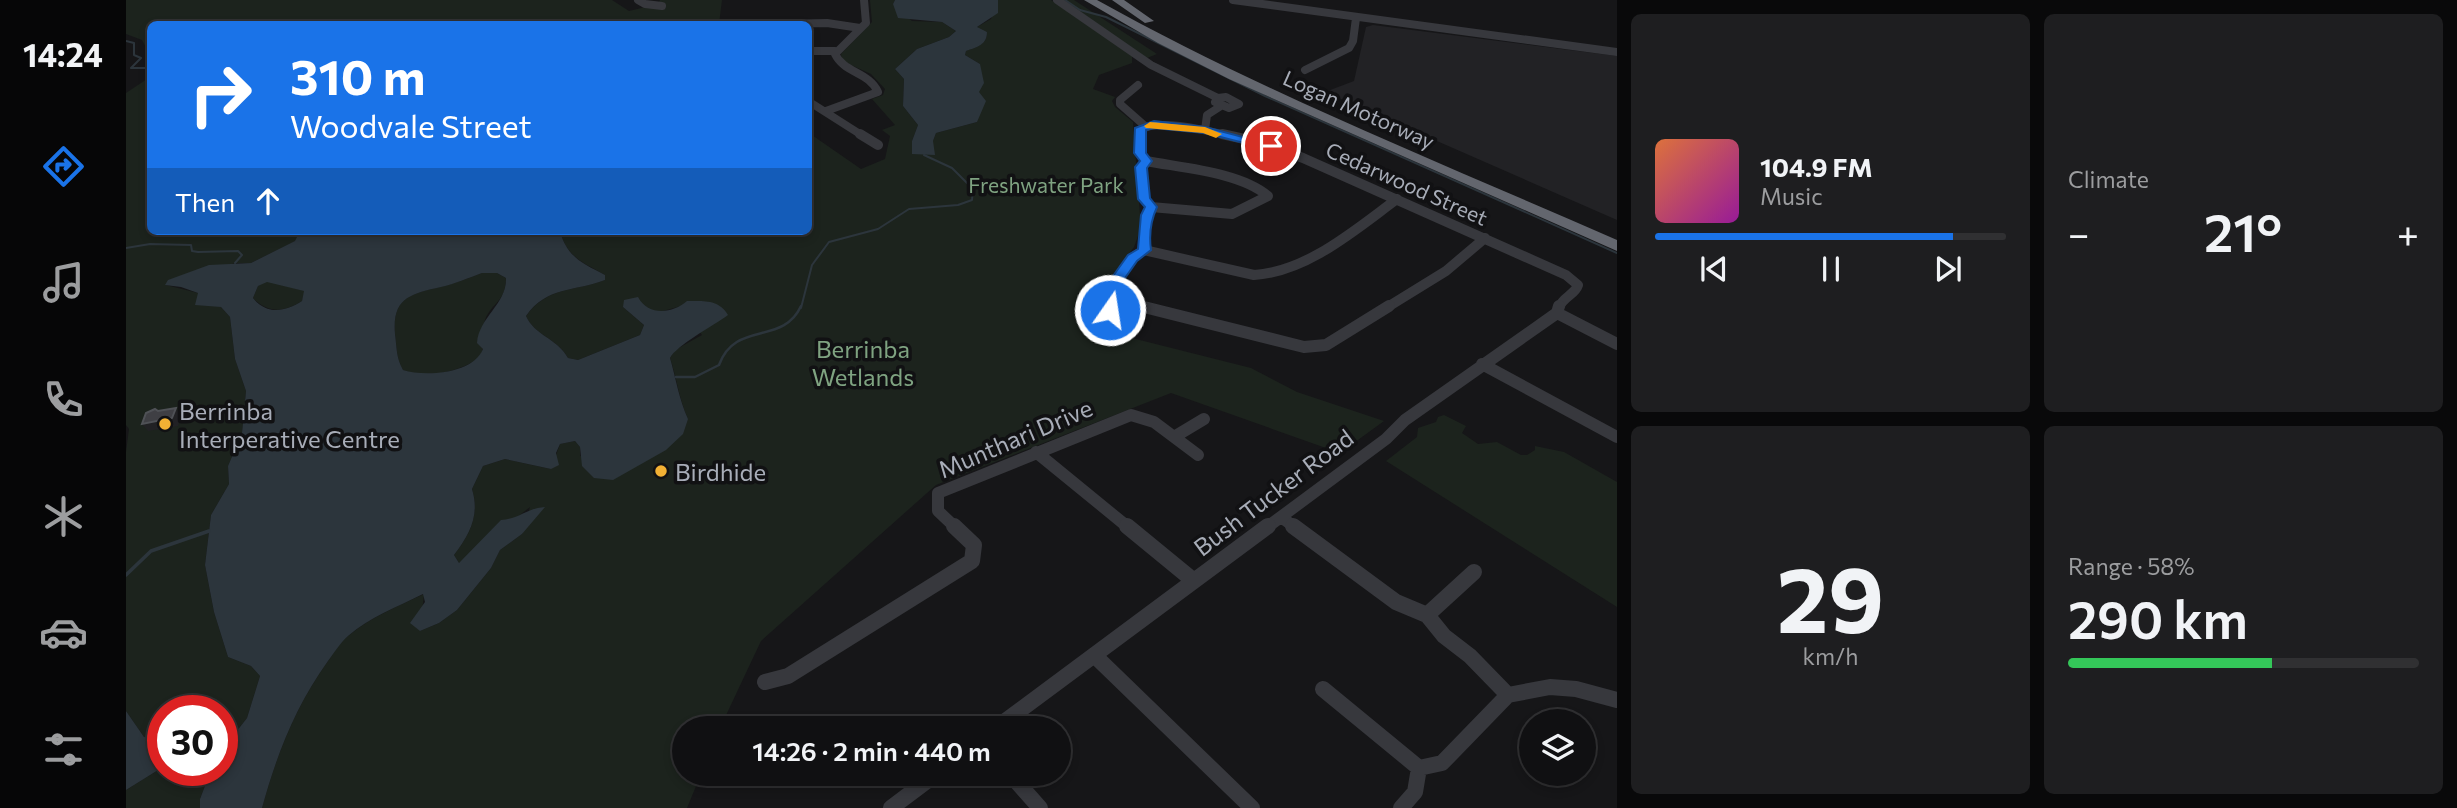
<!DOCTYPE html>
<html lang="en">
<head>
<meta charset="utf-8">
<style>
  body { margin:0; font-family:Commissioner,sans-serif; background:#1e1e20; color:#f1f3f6; height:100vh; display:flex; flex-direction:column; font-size:26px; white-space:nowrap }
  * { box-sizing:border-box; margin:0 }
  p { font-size:23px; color:#9c9d9f }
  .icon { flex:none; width:38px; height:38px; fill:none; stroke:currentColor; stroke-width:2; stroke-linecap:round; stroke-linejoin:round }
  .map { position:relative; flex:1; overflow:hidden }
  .sheet { display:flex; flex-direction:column; gap:14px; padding:14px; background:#09090a; width:840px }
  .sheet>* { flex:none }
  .top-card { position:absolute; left:21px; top:21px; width:665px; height:214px; border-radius:10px; box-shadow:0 4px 10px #0003,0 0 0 2px #303032; background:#1a73e8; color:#fff; overflow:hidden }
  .buttons { position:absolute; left:1393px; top:709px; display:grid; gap:14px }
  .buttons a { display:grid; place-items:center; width:77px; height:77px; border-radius:50%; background:#101012; box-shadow:0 4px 10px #0003,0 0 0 2px #303032; font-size:35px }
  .speed { position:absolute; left:21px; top:695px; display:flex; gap:14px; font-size:35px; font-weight:700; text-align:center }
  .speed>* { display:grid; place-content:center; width:91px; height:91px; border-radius:50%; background:#101012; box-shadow:0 4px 10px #0003,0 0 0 2px #303032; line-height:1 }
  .speed .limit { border:10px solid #d22; background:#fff; color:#111 }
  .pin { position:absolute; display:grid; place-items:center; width:60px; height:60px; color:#fff; margin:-30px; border:4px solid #fff; border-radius:50%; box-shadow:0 2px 7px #0007 }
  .me { position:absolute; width:77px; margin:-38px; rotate:13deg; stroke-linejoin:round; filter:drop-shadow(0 0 5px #0008) }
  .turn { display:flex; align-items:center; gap:24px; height:147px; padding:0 28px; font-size:32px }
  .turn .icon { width:91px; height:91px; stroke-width:2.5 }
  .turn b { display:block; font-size:49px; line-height:60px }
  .then { display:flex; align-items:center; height:66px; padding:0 28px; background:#0003; gap:14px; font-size:26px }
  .big { font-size:52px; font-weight:600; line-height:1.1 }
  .sheet .card { flex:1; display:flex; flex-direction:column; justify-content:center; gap:10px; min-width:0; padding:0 24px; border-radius:10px; background:#1e1e20 }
  .sheet .dial { align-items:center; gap:0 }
  .dial b { font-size:91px; line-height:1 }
  .song { display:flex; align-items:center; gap:21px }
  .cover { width:84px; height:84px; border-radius:10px; background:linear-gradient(135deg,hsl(20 70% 55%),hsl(300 70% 35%)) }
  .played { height:7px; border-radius:4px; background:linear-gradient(90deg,#1a73e8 85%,#303032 85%) }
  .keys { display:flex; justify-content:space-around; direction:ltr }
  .heat { display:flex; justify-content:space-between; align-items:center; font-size:38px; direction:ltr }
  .charge { height:10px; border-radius:5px; background:linear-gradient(90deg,#34c759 58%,#303032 0) }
  .sheet .tiles { flex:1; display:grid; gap:14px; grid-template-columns:repeat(2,1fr) }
  .trip { position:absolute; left:546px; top:716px; width:399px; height:70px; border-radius:35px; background:#101012; box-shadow:0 4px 10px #0003,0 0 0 2px #303032; font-weight:600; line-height:70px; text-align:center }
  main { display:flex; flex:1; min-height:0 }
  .tabs { display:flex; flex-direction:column; width:126px; justify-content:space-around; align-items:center; background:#060607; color:#9c9d9f }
  .tabs .icon { width:49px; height:49px }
  .tabs .selected { color:#1a73e8 }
  .tabs b { font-size:32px; color:#f1f3f6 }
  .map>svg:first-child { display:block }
  .built { fill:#222225 }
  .green { fill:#1c231d }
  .water { fill:#2c353c; fill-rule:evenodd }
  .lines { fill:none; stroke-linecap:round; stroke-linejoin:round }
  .stream-far2 { stroke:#2c353c; stroke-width:2 }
  .stream-far1 { stroke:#2c353c; stroke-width:2.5 }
  .stream { stroke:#2c353c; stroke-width:3.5 }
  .minor-far3 { stroke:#37383d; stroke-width:8 }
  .minor-far2 { stroke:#37383d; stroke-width:10 }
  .minor-far1 { stroke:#37383d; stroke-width:12 }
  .minor { stroke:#37383d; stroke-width:16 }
  .highway { fill:#63666e; fill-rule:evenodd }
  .shaded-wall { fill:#212124 }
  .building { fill:#3f3f44; stroke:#4f5156; stroke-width:2 }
  .route { fill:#1a73e8; stroke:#114b97; stroke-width:2 }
  .slow { fill:#f59e0b }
  .poi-dot { fill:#f2b134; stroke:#111113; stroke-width:2.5 }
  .labels { text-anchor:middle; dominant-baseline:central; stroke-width:7; stroke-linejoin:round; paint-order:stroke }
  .far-street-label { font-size:21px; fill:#a8adb8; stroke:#111113 }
  .far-park-label { font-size:21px; fill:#7fa381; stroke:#111113 }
  .park-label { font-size:24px; fill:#7fa381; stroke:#111113 }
  .poi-label { font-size:24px; fill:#a8adb8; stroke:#111113; text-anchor:start }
  .street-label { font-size:24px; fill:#a8adb8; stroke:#111113 }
</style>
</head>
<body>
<main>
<nav class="tabs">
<b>14:24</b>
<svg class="icon selected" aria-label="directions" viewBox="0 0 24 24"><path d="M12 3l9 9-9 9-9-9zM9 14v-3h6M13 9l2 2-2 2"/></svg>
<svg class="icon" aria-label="music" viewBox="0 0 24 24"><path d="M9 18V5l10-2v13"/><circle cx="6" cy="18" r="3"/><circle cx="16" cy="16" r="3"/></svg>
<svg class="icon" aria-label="phone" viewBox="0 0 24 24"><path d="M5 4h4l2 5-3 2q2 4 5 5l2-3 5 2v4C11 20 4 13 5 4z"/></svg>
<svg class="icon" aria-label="climate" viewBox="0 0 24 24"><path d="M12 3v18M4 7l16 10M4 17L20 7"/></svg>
<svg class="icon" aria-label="car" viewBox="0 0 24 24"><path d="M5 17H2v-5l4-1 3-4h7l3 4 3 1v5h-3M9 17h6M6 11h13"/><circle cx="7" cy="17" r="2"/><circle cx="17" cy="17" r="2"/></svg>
<svg class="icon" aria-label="filters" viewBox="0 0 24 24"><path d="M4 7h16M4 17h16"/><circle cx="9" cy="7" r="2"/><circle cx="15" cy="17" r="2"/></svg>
</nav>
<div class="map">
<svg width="1491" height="808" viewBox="0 0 1491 808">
  <rect width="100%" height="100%" fill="#161618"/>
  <path class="built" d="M1247,25L1491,56V220L1199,92L1228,81L1240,27Z"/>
  <path class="green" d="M0,0H486L503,11L532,4L534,0H596L593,24H24V55L16,40L0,34Z
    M744,0H769L767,4L786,21L816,22L830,31L823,37L791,49L769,69L778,79L777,106L792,125L786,141H807L810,133L851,122L854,64L839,55L840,51C850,47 861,45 861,32L853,30L851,27L865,19L872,0H925L1006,56V63L973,75L967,89L989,97L986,101L989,107L1007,122L1015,228L1008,247L977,289C984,304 973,318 982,332L1125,368L1171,392L1258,421L1214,453L1045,393L810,485L635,641L594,728H558V774H575L561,808H136C151,754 169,707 202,661C208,653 214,642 222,636C245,617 272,606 298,594L294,631L313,623L331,610L365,568L374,550L396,534L404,507L333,563L328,555C344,534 354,515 346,489L357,466L379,459L425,469L434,444L449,441L454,447V456L562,419C553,399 551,379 544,358L549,350L576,335L555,306L530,313L517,306L497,307L518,325L514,335L452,360L442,358C431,338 409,336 400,316C422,286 447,292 479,280V275C456,262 441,257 434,231H682L683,133L735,169L759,159L764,136L756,130L769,125L746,99L757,95L759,89L745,74L716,61L715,54L746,22Z
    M937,0H948L1031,54L1021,58Z
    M24,77V231H174L170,241L125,263H109L40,285L72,293L95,307L104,317L109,359L120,391L116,433L102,466L103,484L85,515L79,565L88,612L102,657L125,666L134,676L121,718L96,750V710H37L36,739L18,737L0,711V452L3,429L0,425V93Z
    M356,273H371L380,278C380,302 366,302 359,320C355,329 359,342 356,352C351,367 307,377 293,375C288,374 282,372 277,370C270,357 271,349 269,334C266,298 284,294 314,287C328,284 342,278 356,273Z
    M141,281L179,291L176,301C159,312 142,314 127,298L132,286Z
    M1318,415L1340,426L1336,433L1352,444L1371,442L1395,455H1401L1409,450V446L1438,452L1491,482V607L1260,461L1291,437L1292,428L1310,422L1312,417Z
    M37,767V770H85L74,799V808H0V790Z"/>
  <path class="water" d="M769,0H872V13L851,27L861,32C861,45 851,47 840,51L839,55L854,64L858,83L853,92L860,101L851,122L810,133L807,141L809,155L786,154V141L792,125L777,106L778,79L769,69L791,49L823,37L830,31L816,22L772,18L767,4Z
    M174,231H434C441,257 456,263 479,275V280C448,292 421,286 400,316C409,336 431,338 442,358L452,360L514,335L518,325L497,307L498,300L512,297C522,316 546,314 561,301C577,301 593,299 602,315C587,326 551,345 544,358C550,379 553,399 562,419L557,434L540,450L487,480L468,478L456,466L454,447L449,441L434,444L430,453L433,465L425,469L379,459L357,466L346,489C354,515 344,534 328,555L333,563L375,520C393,519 401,508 419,507L396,534L374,550L365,568L331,610L313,623L294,631L284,623L299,602L297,594C271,607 244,617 222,636C214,643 208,653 202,661C169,707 151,754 136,808H74V799L85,770H96V750L121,718L134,676L125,666L102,657L88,612L79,565L85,515L103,484L102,466L116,433L120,391L109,359L104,317L95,307L69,305L72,293L55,287L39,285L42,280L83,265L125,263L169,241ZM356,273H371L380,278C381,304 353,317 351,343L357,349C347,374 299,377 277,370C270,357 271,349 269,334C266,298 284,294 315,287C329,284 342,278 356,273ZM141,282L178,291L176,301C159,312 141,315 127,298L132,286Z
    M0,711L18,737L37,739V767L0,790Z"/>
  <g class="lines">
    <path class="stream-far2" d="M939,0L954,10L980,17L1139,96L1491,253
      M0,41L8,43V55L15,58L5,68H24
      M0,248L24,244L65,245L66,251L72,252L112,251L116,255L109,263
      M675,308L686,265L703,242L752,229L783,209L832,205L846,200L847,189L826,168L798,155"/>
    <path class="stream-far1" d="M550,377H569L593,365C609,320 657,346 675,306"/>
    <path class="stream" d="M0,575L25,551L83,531"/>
    <path class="minor-far3" d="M512,0L519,4L536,6
      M931,0L1025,65L1092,98
      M1107,0L1491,52
      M652,24L701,23L734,28
      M682,51H709
      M1179,70L1223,48L1227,41L1230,18
      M1012,85L994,100V104L1019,126
      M1100,97L1113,104L1103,108L1089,102L1092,98Z
      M682,101L737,136
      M700,111L752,92C743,72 718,73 709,54L740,23L738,0
      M1079,130L1081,115L1095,106
      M1013,136V131C1030,117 1083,131 1104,136"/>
    <path class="minor-far2" d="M734,134L752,145
      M1096,134L1136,143L1177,158L1440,275L1452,285C1449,295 1436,297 1433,308
      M1020,161C1056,168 1114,172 1142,196L1106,214L1025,207
      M1018,250L1128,275C1181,272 1230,229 1271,199
      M989,300L1021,308
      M985,308L989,300L984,290L1006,258L1018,250L1021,215L1025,207L1018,199L1015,167L1020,161L1014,153L1013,134
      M1260,308L1320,271L1359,238"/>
    <path class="minor-far1" d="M1014,306L1178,347L1200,345L1263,306
      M1431,313L1491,344
      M985,328L986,306
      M1356,364L1491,437
      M1048,437L1078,419
      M910,452L1003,528
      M1155,517L1170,528
      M830,528L812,511V493L1005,415L1028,422L1072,455
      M1140,528L1260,439L1279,420L1431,313L1433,306"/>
    <path class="minor" d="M1001,526L1068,581
      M1167,526L1270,602L1301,615L1318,636L1344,656L1382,695
      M1301,615L1348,572
      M968,655L1126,808
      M639,682L662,676L846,561L848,545L828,526
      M1197,689L1293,768
      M870,728L1142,526
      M884,774L914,808
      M765,808L810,774
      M1275,808L1289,792L1293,768L1316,763L1382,695L1424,687L1450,689L1491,700"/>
    <path class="highway" d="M958,0H971C1138,93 1316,163 1491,240V251L1103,79L1032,43Z
      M986,0H998L1028,21L1019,23Z"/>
  </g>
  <path class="shaded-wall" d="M50,408L55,416L52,426L22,431L16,424Z"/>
  <path class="building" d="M50,408L46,418L16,424L20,413L29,409L32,411Z"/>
  <path class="route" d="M1028,121L1079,127L1151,146L1145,150L1079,133L1028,128L1020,130V153L1026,161L1021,168L1024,198L1031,207C1025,220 1023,236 1025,250L1011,261L990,291L996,300L989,313L984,314L977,310L982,300L977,290L1002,255L1012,249L1015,215L1019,207L1012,199L1009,167L1014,161L1008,153L1009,128Z"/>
  <path class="slow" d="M1024,122L1079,127L1096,134L1090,138L1077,133L1020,128L1018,126Z"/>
  <g class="poi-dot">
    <circle cx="39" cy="424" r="7"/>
    <circle cx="535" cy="471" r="7"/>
  </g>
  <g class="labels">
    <g class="far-street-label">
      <text transform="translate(1233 109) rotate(24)">Logan Motorway</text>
      <text transform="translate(1281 183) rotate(24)">Cedarwood Street</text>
    </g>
    <g class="far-park-label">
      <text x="920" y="184">Freshwater Park</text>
    </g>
    <g class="park-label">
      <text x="737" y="348">Berrinba<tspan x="737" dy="28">Wetlands</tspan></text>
    </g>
    <g class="poi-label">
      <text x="53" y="410">Berrinba<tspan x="53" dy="28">Interperative Centre</tspan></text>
      <text x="549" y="471">Birdhide</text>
    </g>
    <g class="street-label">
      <text transform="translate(889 438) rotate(-23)">Munthari Drive</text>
      <text transform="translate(1147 492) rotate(-37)">Bush Tucker Road</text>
    </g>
  </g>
</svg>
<div class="buttons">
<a><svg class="icon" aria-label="layers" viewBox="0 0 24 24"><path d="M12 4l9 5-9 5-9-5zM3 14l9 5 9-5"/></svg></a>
</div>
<div class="speed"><div class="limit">30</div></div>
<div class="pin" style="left:1145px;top:146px;background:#d93025"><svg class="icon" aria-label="arrive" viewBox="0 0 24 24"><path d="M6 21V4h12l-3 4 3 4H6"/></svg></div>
<svg class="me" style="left:984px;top:310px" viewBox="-20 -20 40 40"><circle r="17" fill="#1a73e8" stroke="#fff" stroke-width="3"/><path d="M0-11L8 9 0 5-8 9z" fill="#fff"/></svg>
<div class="trip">14:26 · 2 min · 440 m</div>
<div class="top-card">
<div class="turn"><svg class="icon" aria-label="right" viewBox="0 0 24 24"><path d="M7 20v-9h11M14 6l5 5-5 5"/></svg><div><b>310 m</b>Woodvale Street</div></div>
<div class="then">Then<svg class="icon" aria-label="ahead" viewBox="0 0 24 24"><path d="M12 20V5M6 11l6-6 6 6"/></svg></div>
</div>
</div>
<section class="sheet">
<div class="tiles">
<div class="card">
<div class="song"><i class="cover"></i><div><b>104.9 FM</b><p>Music</p></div></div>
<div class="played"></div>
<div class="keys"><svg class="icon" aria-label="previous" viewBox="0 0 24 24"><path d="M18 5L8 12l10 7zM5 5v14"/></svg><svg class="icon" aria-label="pause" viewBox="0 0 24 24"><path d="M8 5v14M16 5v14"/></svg><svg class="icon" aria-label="next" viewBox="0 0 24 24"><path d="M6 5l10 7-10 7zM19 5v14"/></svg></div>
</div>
<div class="card"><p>Climate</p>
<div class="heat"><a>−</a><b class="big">21°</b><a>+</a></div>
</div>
<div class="card dial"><b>29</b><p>km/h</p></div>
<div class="card"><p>Range · 58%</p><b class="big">290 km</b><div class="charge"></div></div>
</div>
</section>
</main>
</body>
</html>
